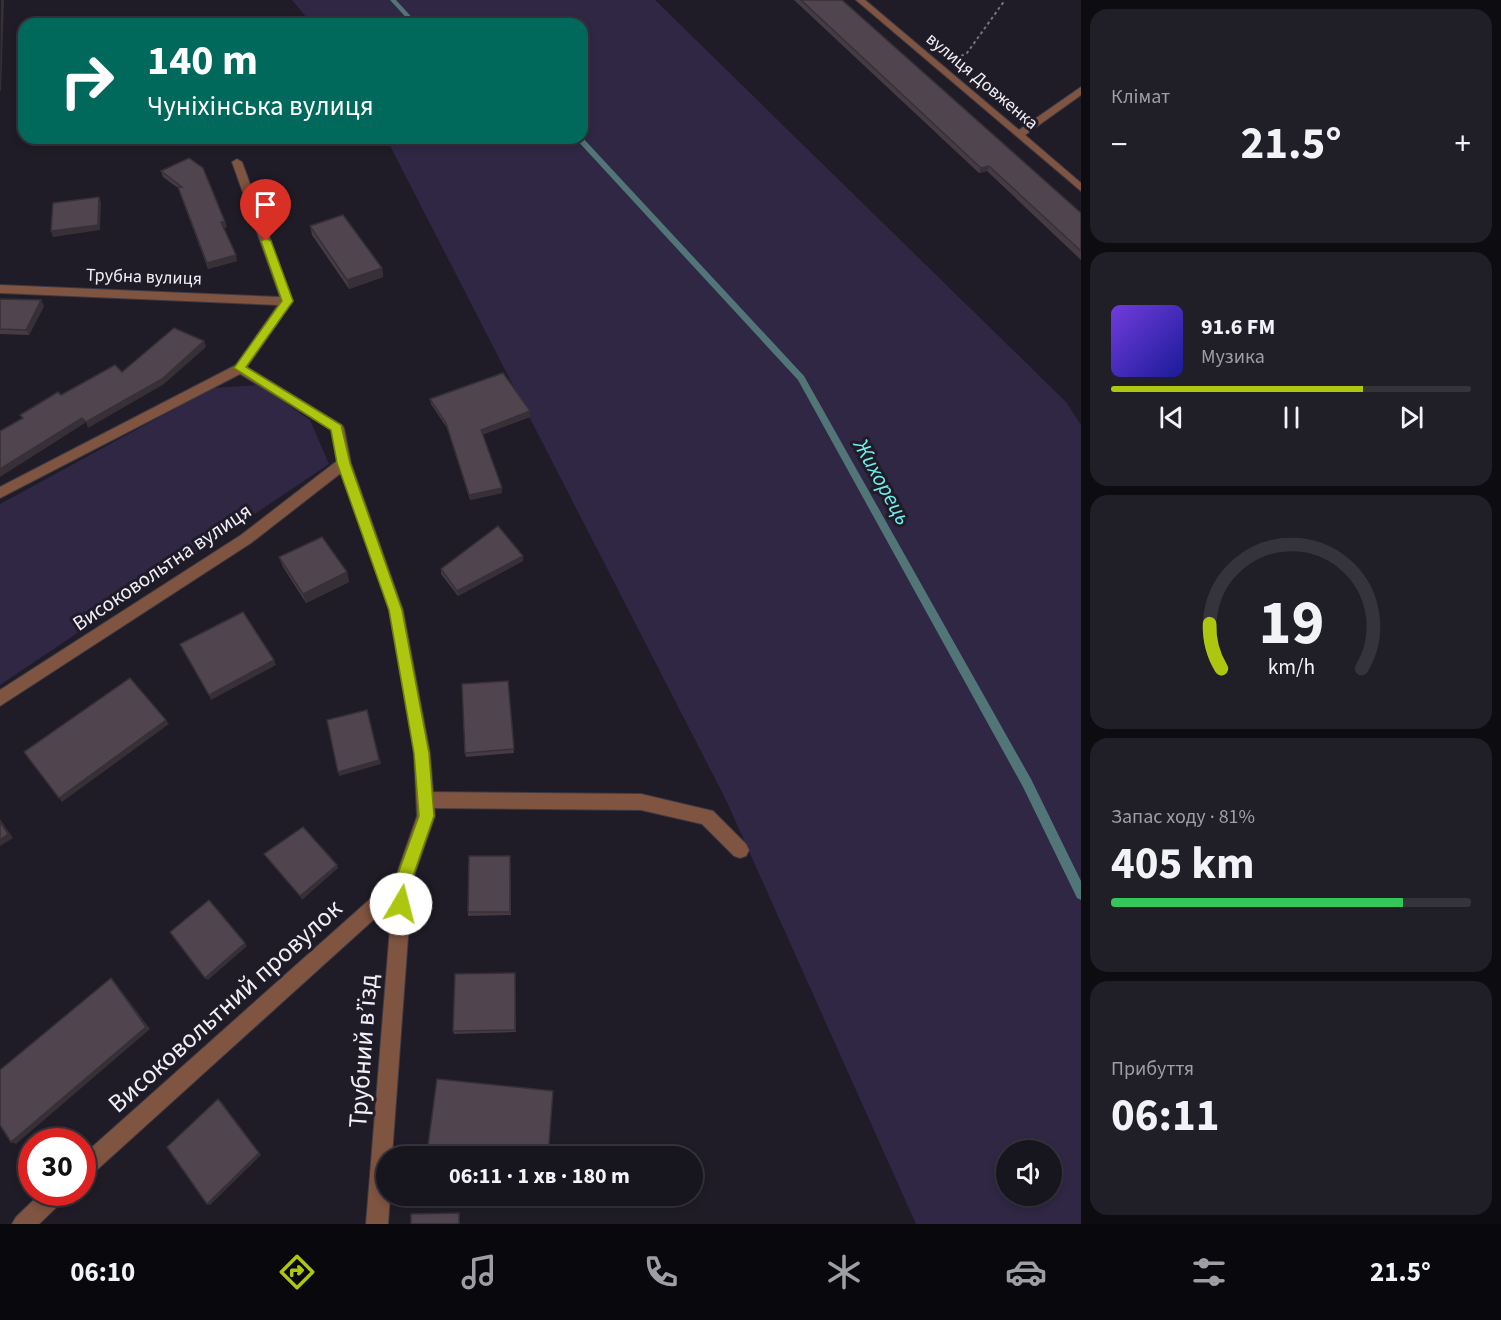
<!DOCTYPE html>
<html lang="uk">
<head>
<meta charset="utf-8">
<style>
  body { margin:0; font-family:"Source Sans 3",sans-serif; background:#201e26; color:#f1f3f6; height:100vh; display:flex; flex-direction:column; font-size:22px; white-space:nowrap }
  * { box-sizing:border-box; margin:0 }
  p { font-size:20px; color:#9e9fa4 }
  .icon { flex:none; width:33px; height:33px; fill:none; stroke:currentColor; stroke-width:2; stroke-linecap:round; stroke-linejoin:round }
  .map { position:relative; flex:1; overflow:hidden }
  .side { display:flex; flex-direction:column; gap:9px; padding:9px; background:#0d0c10; width:420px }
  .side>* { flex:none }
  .top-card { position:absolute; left:18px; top:18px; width:570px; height:126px; border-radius:18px; box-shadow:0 3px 9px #0003,0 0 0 2px #36343b; background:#00695c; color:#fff; overflow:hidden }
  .tools { position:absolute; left:996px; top:1140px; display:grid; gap:12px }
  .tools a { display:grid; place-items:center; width:66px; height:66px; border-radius:50%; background:#17151d; box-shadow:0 3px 9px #0003,0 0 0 2px #36343b; font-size:30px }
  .speed { position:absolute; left:18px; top:1128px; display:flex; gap:12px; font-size:30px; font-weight:700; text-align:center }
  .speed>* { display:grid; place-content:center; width:78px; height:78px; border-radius:50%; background:#17151d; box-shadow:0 3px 9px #0003,0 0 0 2px #36343b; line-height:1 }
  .speed .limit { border:9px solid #d22; background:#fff; color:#111 }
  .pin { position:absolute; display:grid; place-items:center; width:51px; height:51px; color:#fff; margin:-62px -26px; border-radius:50% 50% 50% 0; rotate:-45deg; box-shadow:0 0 6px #0007 }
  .pin .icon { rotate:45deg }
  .me { position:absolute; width:66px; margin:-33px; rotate:8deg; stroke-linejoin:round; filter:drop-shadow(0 0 4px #0008) }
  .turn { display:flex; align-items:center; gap:21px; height:126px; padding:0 30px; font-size:27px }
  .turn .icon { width:78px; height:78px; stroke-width:2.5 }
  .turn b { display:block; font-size:42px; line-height:51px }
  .big { font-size:45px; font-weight:700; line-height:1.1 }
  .side .tile { flex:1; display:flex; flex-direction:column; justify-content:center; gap:9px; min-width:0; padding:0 21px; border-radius:18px; background:#201e26 }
  .side .dial { align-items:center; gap:0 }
  .dial svg { height:156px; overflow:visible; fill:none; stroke:#36343b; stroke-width:7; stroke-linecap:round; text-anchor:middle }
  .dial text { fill:#f1f3f6; stroke:none }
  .song { display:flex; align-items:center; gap:18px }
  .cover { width:72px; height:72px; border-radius:9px; background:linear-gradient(135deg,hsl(260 70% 55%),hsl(240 70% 35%)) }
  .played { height:6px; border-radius:3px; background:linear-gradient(90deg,#adc610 70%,#36343b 70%) }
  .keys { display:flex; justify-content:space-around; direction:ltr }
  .heat { display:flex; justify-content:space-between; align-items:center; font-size:33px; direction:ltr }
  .charge { height:9px; border-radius:4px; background:linear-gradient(90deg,#34c759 81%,#36343b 0) }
  .trip { position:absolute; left:376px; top:1146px; width:327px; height:60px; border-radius:30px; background:#17151d; box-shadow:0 3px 9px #0003,0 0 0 2px #36343b; font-weight:700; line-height:60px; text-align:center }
  .tab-bar { display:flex; height:96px; justify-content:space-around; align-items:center; background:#09080c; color:#9e9fa4 }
  .tab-bar .icon { width:42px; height:42px }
  .tab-bar .active { color:#adc610 }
  .tab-bar b { font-size:27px; color:#f1f3f6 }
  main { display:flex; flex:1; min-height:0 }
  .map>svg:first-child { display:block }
  .green { fill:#2f2744; fill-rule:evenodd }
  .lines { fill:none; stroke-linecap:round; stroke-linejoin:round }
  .stream { fill:#527578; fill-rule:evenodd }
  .service-casing { stroke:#3c3944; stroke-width:2 }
  .minor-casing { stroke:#3c3944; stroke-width:2 }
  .path { stroke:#76737d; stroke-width:2; stroke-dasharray:3 3; stroke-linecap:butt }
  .service { fill:#7f5440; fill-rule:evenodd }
  .minor { fill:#7f5440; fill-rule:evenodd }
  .wall { fill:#453b44 }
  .shaded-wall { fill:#383037 }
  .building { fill:#50454f; stroke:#383037; stroke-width:1.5 }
  .route { fill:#adc610; stroke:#70810a; stroke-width:1.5 }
  .labels { text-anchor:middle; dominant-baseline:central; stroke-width:6; stroke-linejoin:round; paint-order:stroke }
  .far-street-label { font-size:18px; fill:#f0eef7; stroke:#1f1c27 }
  .street-label { font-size:21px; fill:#f0eef7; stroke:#1f1c27 }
  .water-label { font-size:22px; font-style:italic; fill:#6df2f2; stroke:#1f1c27 }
  .near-street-label { font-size:26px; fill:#f0eef7; stroke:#1f1c27 }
</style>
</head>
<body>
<main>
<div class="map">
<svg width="1081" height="1224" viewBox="0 0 1081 1224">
  <rect width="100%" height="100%" fill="#1f1c27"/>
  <path class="green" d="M292,0H655L1066,402L1081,425V1224H916L726,800L386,138H582V24H312ZM1006,1150H1052V1196H1006Z
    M259,385L310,420L329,464L0,685V504L213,388Z"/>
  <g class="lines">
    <path class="stream" d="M390,0H396L418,24H412Z
      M582,137L804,376L1031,779L1081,881V900L1077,898L1023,787L798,380L575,138Z"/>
    <defs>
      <path id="service" d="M425,792L641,794L713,811L746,844L749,850L746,856L740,858L734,856L702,824L641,810L425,808L419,806L417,800L419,794Z"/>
      <path id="minor" d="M856,0H865L1019,130L1081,87V95L1025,135L1081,183V191Z
        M237,159L242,162L293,301L247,367L342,425L344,428L351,463L403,610L430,753L435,816L412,882L392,1156H387V1196H390L388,1224H366L392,903L89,1177L82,1180V1156L396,876L417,816L414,753L389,610L341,473L251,543L0,706V690L241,535L337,461L331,430L240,374L0,498V487L236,365L278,305L0,293V285L280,297L232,162Z
        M42,1192H68L65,1199L39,1224H12L16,1217Z"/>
    </defs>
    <use href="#service" class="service-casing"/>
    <use href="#minor" class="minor-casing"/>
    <path class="path" d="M961,56L967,53L1005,0"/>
    <use href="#service" class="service"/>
    <use href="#minor" class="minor"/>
  </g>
  <path class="wall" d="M794,0H842L1081,213V260L987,171L979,173Z
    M189,158L227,227L224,228L237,261L208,269L178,188L163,177L161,171Z
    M310,226L382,268L383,277L349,289L312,235Z
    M0,299L44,306L29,335L0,334Z
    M430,399L530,411V417L483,434L502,493L470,500L447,428L431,404Z
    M523,556V561L458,596L441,574V569Z
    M279,557L347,572L349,582L306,603L283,567Z
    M508,681L514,753L466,757L465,753Z
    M510,856L511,915L468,916V912Z
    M515,973L516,1032L454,1034L453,1031Z
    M427,1153L548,1156H450L428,1154Z"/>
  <path class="shaded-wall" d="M1,0H4L1,91H0Z
    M989,166L987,171L979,173L981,168Z
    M99,197L101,203L100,230L53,237L51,231Z
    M221,222H225L227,227L223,228Z
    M236,255L237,261L208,269L207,263Z
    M382,268L383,277L349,289L347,280Z
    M41,300L44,306L29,335L26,330Z
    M204,341L206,347L164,384L88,428L86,422Z
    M530,411V417L482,435L481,430Z
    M82,418L85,423L0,477V469Z
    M502,488V493L470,500L469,495Z
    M523,556V561L458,596L457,591Z
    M347,572L349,582L306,603L303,594Z
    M274,660L276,665L211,700L209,695Z
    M367,710L381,764L339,776L338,772Z
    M166,720L169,724L62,802L59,798Z
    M0,819L13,838L0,846Z
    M337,865L338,868L302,900L300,896Z
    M209,900L247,946L208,980L205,978Z
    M111,978L114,981L150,1029L16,1144L11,1142Z
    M218,1099L221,1101L261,1155L210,1205L207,1204Z"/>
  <path class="building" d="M801,0H842L1081,213V251L989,166L981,168Z
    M189,158L203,168L225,222H221L236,255L207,263L178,187H182L161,171Z
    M99,197L98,225L51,231L53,203Z
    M343,215L382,268L347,280L310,226Z
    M0,299L41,300L26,330L0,329Z
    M174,328L204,341L162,379L86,422L82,418L0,469V431L23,418L20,415L58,392L61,395L115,365L122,372Z
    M503,373L530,411L481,430L502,488L469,495L446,423L430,399Z
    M498,526L523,556L457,591L441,569Z
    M322,537L347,572L303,594L279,557Z
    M243,612L274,660L209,695L180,644Z
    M130,678L166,720L59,798L24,752Z
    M508,681L514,749L465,753L462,684Z
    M367,710L379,760L338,772L327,720Z
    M0,822L8,834L0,840Z
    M303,827L337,865L300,896L264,854Z
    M469,856H510V912H468Z
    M209,900L245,943L205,978L170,932Z
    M515,973V1030L453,1031L455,974Z
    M111,978L146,1027L11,1142L0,1125V1070Z
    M437,1079L553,1091L548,1156H461L427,1153Z
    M218,1099L259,1153L207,1204L167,1147Z
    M459,1213V1224H411V1214Z"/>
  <path class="route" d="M266,238L271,241L293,301L246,367L341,425L350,463L402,610L429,753L434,816L411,882L407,910L401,912L395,910L393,904L395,882L419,816L414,753L389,610L337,463L331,430L234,368L282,301L261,241Z"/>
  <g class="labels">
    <g class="far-street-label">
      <text transform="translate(982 81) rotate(40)">вулиця Довженка</text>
      <text transform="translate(144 277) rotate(2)">Трубна вулиця</text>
    </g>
    <g class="street-label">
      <text transform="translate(162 567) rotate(-34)">Високовольтна вулиця</text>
    </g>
    <g class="water-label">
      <text transform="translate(882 482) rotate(61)">Жихорець</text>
    </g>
    <g class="near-street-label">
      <text transform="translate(225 1006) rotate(-42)">Високовольтний провулок</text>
      <text transform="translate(363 1051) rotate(-86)">Трубний в’їзд</text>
    </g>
  </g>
</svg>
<div class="tools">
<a><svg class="icon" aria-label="sound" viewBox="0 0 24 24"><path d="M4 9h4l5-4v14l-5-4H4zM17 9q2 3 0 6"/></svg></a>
</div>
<div class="speed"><div class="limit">30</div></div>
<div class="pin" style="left:266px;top:241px;background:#d93025"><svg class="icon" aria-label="arrive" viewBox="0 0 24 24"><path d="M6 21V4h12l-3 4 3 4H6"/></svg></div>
<svg class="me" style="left:401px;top:904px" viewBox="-20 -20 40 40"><circle r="19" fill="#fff"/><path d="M0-13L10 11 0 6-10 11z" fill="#adc610"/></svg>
<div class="trip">06:11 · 1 хв · 180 m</div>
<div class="top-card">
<div class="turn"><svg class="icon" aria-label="right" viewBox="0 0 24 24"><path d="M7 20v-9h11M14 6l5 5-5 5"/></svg><div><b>140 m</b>Чуніхінська вулиця</div></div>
</div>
</div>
<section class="side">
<div class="tile"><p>Клімат</p>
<div class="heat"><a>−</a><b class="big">21.5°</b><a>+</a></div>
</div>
<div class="tile">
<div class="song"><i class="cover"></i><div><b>91.6 FM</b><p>Музика</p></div></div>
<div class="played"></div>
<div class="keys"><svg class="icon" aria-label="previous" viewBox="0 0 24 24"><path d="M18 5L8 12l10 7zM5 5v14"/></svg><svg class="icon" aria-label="pause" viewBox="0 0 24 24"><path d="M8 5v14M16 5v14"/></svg><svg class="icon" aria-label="next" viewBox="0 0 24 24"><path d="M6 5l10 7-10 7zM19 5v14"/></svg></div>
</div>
<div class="tile dial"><svg viewBox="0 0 100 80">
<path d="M14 69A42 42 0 1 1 86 69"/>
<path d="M14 69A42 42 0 0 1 8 46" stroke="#adc610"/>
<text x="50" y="56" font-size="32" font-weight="700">19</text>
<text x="50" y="72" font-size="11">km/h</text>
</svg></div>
<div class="tile"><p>Запас ходу · 81%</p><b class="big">405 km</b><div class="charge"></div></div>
<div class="tile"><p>Прибуття</p><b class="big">06:11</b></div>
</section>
</main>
<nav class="tab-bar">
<b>06:10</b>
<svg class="icon active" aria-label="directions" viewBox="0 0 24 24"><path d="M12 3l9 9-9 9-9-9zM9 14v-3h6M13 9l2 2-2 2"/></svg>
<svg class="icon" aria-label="music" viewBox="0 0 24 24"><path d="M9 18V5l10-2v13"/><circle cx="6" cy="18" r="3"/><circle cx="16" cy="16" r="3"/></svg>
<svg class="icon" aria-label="phone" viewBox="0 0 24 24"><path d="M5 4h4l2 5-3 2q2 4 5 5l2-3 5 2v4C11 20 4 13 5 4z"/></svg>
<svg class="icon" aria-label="climate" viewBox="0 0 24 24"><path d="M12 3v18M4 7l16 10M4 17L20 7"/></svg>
<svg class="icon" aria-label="car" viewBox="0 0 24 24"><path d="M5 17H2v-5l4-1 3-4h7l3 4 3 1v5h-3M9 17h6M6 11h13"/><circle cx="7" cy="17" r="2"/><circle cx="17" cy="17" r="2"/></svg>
<svg class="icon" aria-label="filters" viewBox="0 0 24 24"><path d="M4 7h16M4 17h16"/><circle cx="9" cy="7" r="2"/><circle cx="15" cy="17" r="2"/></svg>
<b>21.5°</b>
</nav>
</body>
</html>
